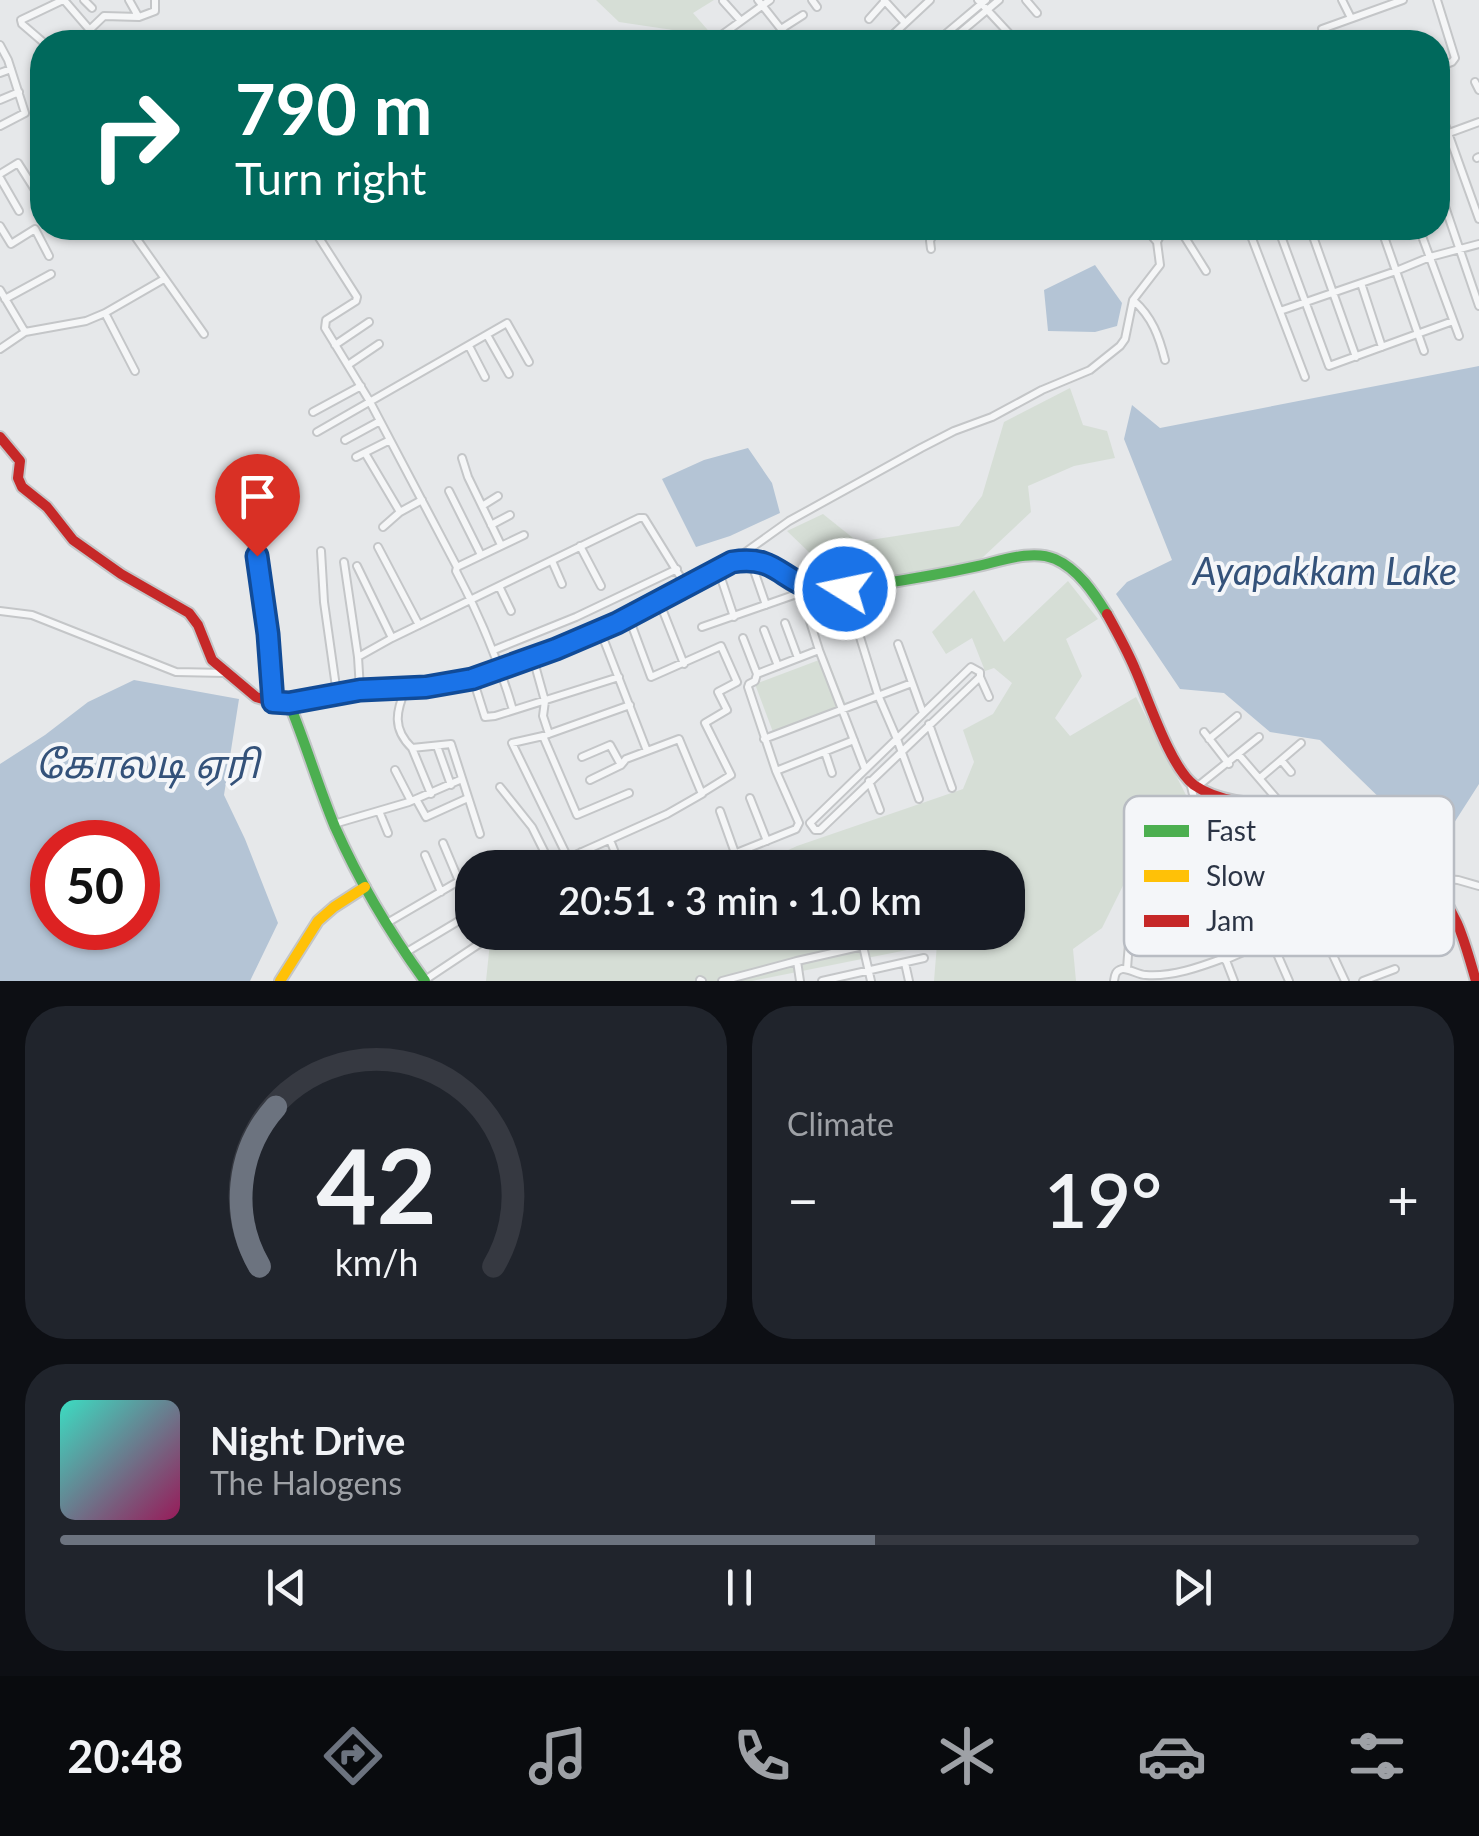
<!DOCTYPE html>
<html lang="en">
<head>
<meta charset="utf-8">
<style>
  body { margin:0; font-family:Lato,"Noto Sans Tamil",sans-serif; background:#20242c; color:#f1f3f6; height:100vh; display:flex; flex-direction:column; font-size:38px; white-space:nowrap }
  * { box-sizing:border-box; margin:0 }
  p { font-size:32px; color:#9ea1a6 }
  .icon { flex:none; width:55px; height:55px; fill:none; stroke:currentColor; stroke-width:2; stroke-linecap:round; stroke-linejoin:round }
  .map { position:relative; height:981px; overflow:hidden }
  .drawer { display:flex; flex-direction:column; gap:25px; padding:25px; background:#0d0f14; flex:1 }
  .drawer>* { flex:none }
  .guide { position:absolute; left:30px; top:30px; width:1420px; height:210px; border-radius:40px; box-shadow:0 2px 8px #0004; background:#00695c; color:#fff; overflow:hidden }
  .speed { position:absolute; left:30px; top:820px; display:flex; gap:20px; font-size:50px; font-weight:700; text-align:center }
  .speed>* { display:grid; place-content:center; width:130px; height:130px; border-radius:50%; background:#171b24; box-shadow:0 2px 8px #0004; line-height:1 }
  .speed .limit { border:15px solid #d22; background:#fff; color:#111 }
  .pin { position:absolute; display:grid; place-items:center; width:85px; height:85px; color:#fff; margin:-102px -42px; border-radius:50% 50% 50% 0; rotate:-45deg; box-shadow:0 0 10px #0007 }
  .pin .icon { rotate:45deg }
  .me { position:absolute; width:110px; margin:-55px; rotate:280deg; stroke-linejoin:round; filter:drop-shadow(0 0 8px #0008) }
  .turn { display:flex; align-items:center; gap:35px; height:210px; padding:0 40px; font-size:45px }
  .turn .icon { width:130px; height:130px; stroke-width:2.5 }
  .turn b { display:block; font-size:70px; line-height:85px }
  .big { font-size:75px; font-weight:600; line-height:1.1 }
  .drawer .card { flex:1; display:flex; flex-direction:column; justify-content:center; gap:15px; min-width:0; padding:0 35px; border-radius:40px; background:#20242c }
  .drawer .dial { align-items:center; gap:0 }
  .dial svg { height:260px; overflow:visible; fill:none; stroke:#363941; stroke-width:7; stroke-linecap:round; text-anchor:middle }
  .dial text { fill:#f1f3f6; stroke:none }
  .song { display:flex; align-items:center; gap:30px }
  .cover { width:120px; height:120px; border-radius:15px; background:linear-gradient(135deg,hsl(170 70% 55%),hsl(330 70% 35%)) }
  .played { height:10px; border-radius:5px; background:linear-gradient(90deg,#6c737f 60%,#363941 60%) }
  .keys { display:flex; justify-content:space-around; direction:ltr }
  .heat { display:flex; justify-content:space-between; align-items:center; font-size:55px; direction:ltr }
  .drawer .tiles { flex:1; display:grid; gap:25px; grid-template-columns:1fr 1fr }
  .card:last-child { grid-column:span 2 }
  .trip { position:absolute; left:455px; top:850px; width:570px; height:100px; border-radius:40px; background:#171b24; box-shadow:0 2px 8px #0004; font-weight:600; line-height:100px; text-align:center }
  .tabs { display:flex; height:160px; justify-content:space-around; align-items:center; background:#090b0e; color:#9ea1a6 }
  .tabs .icon { width:70px; height:70px }
  .tabs .selected { color:#6c737f }
  .tabs b { font-size:45px; color:#f1f3f6 }
  .map>svg:first-child { display:block }
  .green { fill:#d6ded6 }
  .water { fill:#b4c4d5; fill-rule:evenodd }
  .lines { fill:none; stroke-linecap:round; stroke-linejoin:round }
  .street-casing { stroke:#c4c6c8; stroke-width:10 }
  .fast-casing { stroke:#c4c6c8; stroke-width:14 }
  .slow-casing { stroke:#c4c6c8; stroke-width:14 }
  .jam-casing { stroke:#c4c6c8; stroke-width:14 }
  .street { stroke:#f5f6f7; stroke-width:6 }
  .fast { stroke:#4caf50; stroke-width:10 }
  .slow { stroke:#ffc107; stroke-width:10 }
  .jam { stroke:#c62828; stroke-width:10 }
  .route-casing { stroke:#114b97; stroke-width:25 }
  .route { stroke:#1a73e8; stroke-width:18 }
  .labels { text-anchor:middle; dominant-baseline:central; stroke-width:8; stroke-linejoin:round; paint-order:stroke }
  .water-label { font-size:38px; font-style:italic; fill:#34527a; stroke:#f4f6f9 }
  .key { fill:#f4f6f9; stroke:#b8bcc3; stroke-width:2.5 }
  .key-label { font-size:28px; fill:#2b3445 }
</style>
</head>
<body>
<div class="map">
<svg width="1479" height="981" viewBox="0 0 1479 981">
  <rect width="100%" height="100%" fill="#e6e8ea"/>
  <path class="green" d="M596,0H714L693,13L713,36L619,22Z
    M1070,388L1083,425L1107,431L1115,458L1074,466L1028,486L1031,512L981,559L939,568L840,582L787,531L823,514L858,542L959,526L982,496L1004,422Z
    M1068,581L1098,619L1066,639L1082,676L1055,718L1070,736L1136,697L1188,799L1155,821L1102,928L1073,949L1076,981H934L937,944L752,981H486L491,933L1008,932V868L752,867L797,846L963,789L974,762L963,730L993,714L1012,683L994,668L985,671L972,638L946,654L932,632L974,590L1004,642Z
    M827,657L846,705L773,732L755,684Z"/>
  <path class="water" d="M1095,265L1122,303L1117,326L1095,332L1048,331L1044,290Z
    M1479,366V784L1445,837L1427,844L1320,740L1270,732L1224,693L1180,689L1116,594L1127,582L1172,560L1124,439L1132,405L1160,428Z
    M748,448L772,483L780,513L730,536L696,547L662,479L704,460Z
    M134,680L239,699L224,795L245,839L278,923L250,981H0V764L45,735L88,702ZM138,842V928H52V842Z"/>
  <g class="lines">
    <defs>
      <path id="street" d="M64,0L89,29
        M84,0L92,8
        M129,0L138,16
        M758,0L781,29L796,42
        M812,0L817,7
        M884,0L905,23
        M978,0L1017,42
        M1026,0L1037,13
        M1342,0L1351,18
        M1437,0L1455,58L1452,62L1438,67
        M723,1L741,21
        M869,19L885,1
        M781,29L803,15
        M43,42L22,24L21,20L63,0
        M77,42L104,16L139,17L155,11V0
        M712,42L770,0
        M885,42L930,0
        M936,42L986,0
        M949,42L999,0
        M1325,42L1322,29L1403,0
        M0,45L8,60L25,113L0,126
        M0,73L11,69
        M1475,82L1479,90
        M0,100L19,92
        M1438,105L1479,219
        M1438,137L1479,122
        M1477,158L1479,157
        M0,174L18,163L42,201
        M0,178L19,211
        M1438,186L1479,306
        M0,226L11,244L35,229L49,256
        M129,228L204,334
        M1145,228L1157,242
        M1179,228L1206,271
        M1248,228L1305,377
        M1278,228L1329,366L1453,321
        M1310,228L1356,357
        M1381,228L1424,351
        M1419,228L1459,336
        M316,233L357,297L356,301L326,320L325,328L369,400L457,567
        M931,249L930,241L936,228
        M1361,283L1382,347
        M0,290L25,332L0,349
        M5,299L51,274
        M1134,301C1152,317 1159,336 1165,360
        M1280,311L1396,271L1430,257L1479,244
        M105,313L135,371
        M25,332L86,321L105,313L164,279
        M487,335L509,374
        M335,345L369,322
        M469,346L485,377
        M348,365L379,344
        M313,412L361,386
        M317,432L507,323L529,362
        M345,440L380,421
        M365,453L400,512
        M356,457L390,440
        M462,458L468,477L501,545
        M449,491L481,555
        M482,506L498,496
        M230,514L253,547L260,565L273,702
        M491,525L510,515
        M383,527L400,512L422,500
        M580,546L601,586
        M378,547L419,625
        M321,551L324,602L337,694
        M750,559L766,605
        M552,561L562,584
        M733,561L789,521L921,448L954,431L992,417L1042,390L1090,370L1120,346L1125,339L1133,300L1160,265L1157,242L1164,228
        M344,562L358,657L360,689
        M357,566L392,638
        M718,569L734,617
        M499,586L511,611
        M845,589L878,695L897,739L919,799
        M659,601L684,664
        M0,611L32,615L176,672L226,673
        M808,615L819,650
        M629,618L651,677L721,646L737,682L718,692L727,710L705,723L731,775L702,793
        M785,623L798,658
        M702,627L811,589
        M600,630L647,751
        M764,630L778,666
        M743,638L757,674L819,650L865,769
        M898,644L923,713
        M494,650L576,617L677,569
        M358,657L392,638L639,518H644L686,586
        M533,658L545,701L543,716L549,734
        M971,667L980,672V677L820,830H815L810,823Z
        M980,677L989,697
        M473,679L485,717L495,716L619,677
        M406,688C396,711 392,729 412,748
        M513,710C498,659 481,618 456,571L457,567L524,535
        M929,724L952,788
        M1204,732L1229,764
        M543,736L577,815L629,793
        M764,739L912,683
        M1209,739L1237,716
        M437,746L451,785
        M825,752L832,773
        M1239,755L1282,805
        M582,757L610,745L621,765
        M1281,760L1291,772
        M395,770L411,801
        M776,771L854,740
        M1260,778L1301,743
        M869,781L880,810
        M1190,782C1193,796 1200,823 1214,830C1218,832 1225,831 1229,832C1242,835 1255,840 1264,849C1289,872 1295,910 1320,933L1332,934L1446,879L1458,880L1479,886
        M1198,786L1259,737
        M500,787L532,827L551,865
        M431,794L412,748L451,744L480,834
        M750,798L767,841
        M416,799L426,817L468,798
        M379,811L388,833
        M720,811L735,853
        M334,824L409,802L462,779
        M1213,830L1185,854L1234,981
        M1233,833L1269,806
        M610,840L618,860
        M581,852L586,868
        M425,855L441,892
        M568,858L512,743L543,736L630,705
        M1276,865L1302,843
        M546,868L667,814L702,794L679,739L626,759L621,765L590,780
        M699,868L796,829L799,823L776,771L748,687L749,684L755,681L757,674
        M1170,914L1202,900
        M387,923L459,881L443,843
        M1323,934L1345,981
        M1271,940L1289,981
        M863,946L921,932
        M405,953L472,913
        M1225,960L1310,923
        M905,963L909,981
        M1127,969C1131,909 1135,892 1185,854
        M425,980L485,940
        M700,980L702,981
        M722,981L797,961
        M800,981L797,961L863,946L871,981
        M822,981L924,958
        M1114,981C1115,975 1115,971 1122,969C1129,968 1138,975 1146,975C1172,977 1200,967 1224,958
        M1363,981L1395,969"/>
      <path id="fast" d="M510,666L617,623L732,562C780,554 787,587 826,590C843,592 862,587 879,584C912,579 946,573 978,566C1001,561 1032,549 1055,559C1078,569 1094,593 1107,614
        M289,703C306,744 318,786 335,827C359,881 390,933 425,981"/>
      <path id="slow" d="M280,981L318,921L334,907L365,887"/>
      <path id="jam" d="M0,437L20,461L18,478L22,487L47,507L73,540L121,574L189,613L198,625L212,660L256,697L273,702L289,703L360,690L426,687L473,679L510,666
        M1107,614C1117,632 1127,650 1135,669C1148,698 1170,767 1194,785C1221,804 1259,804 1291,806C1313,808 1338,809 1359,817C1397,831 1440,886 1457,923C1465,941 1470,961 1476,981"/>
    </defs>
    <use href="#street" class="street-casing"/>
    <use href="#fast" class="fast-casing"/>
    <use href="#slow" class="slow-casing"/>
    <use href="#jam" class="jam-casing"/>
    <use href="#street" class="street"/>
    <use href="#fast" class="fast"/>
    <use href="#slow" class="slow"/>
    <use href="#jam" class="jam"/>
  </g>
  <g class="lines">
    <defs>
      <path id="route" d="M257,556L268,634L273,702L289,703L360,690L426,687L472,679L556,649L617,623L732,562C775,555 779,578 813,589C823,593 835,591 845,589"/>
    </defs>
    <use href="#route" class="route-casing"/>
    <use href="#route" class="route"/>
  </g>
  <g class="labels">
    <g class="water-label">
      <text x="1325" y="570">Ayapakkam Lake</text>
      <text x="147" y="763">கோலடி ஏரி</text>
    </g>
  </g>
  <rect x="1124" y="796" width="330" height="160" rx="15" class="key"/>
  <rect x="1144" y="825" width="45" height="12" fill="#4caf50"/>
  <rect x="1144" y="870" width="45" height="12" fill="#ffc107"/>
  <rect x="1144" y="915" width="45" height="12" fill="#c62828"/>
  <g class="key-label">
    <text x="1206" y="841">Fast</text>
    <text x="1206" y="886">Slow</text>
    <text x="1206" y="931">Jam</text>
  </g>
</svg>
<div class="speed"><div class="limit">50</div></div>
<div class="pin" style="left:257px;top:556px;background:#d93025"><svg class="icon" aria-label="arrive" viewBox="0 0 24 24"><path d="M6 21V4h12l-3 4 3 4H6"/></svg></div>
<svg class="me" style="left:845px;top:589px" viewBox="-20 -20 40 40"><circle r="17" fill="#1a73e8" stroke="#fff" stroke-width="3"/><path d="M0-11L8 9 0 5-8 9z" fill="#fff"/></svg>
<div class="trip">20:51 · 3 min · 1.0 km</div>
<div class="guide">
<div class="turn"><svg class="icon" aria-label="right" viewBox="0 0 24 24"><path d="M7 20v-9h11M14 6l5 5-5 5"/></svg><div><b>790 m</b>Turn right</div></div>
</div>
</div>
<section class="drawer">
<div class="tiles">
<div class="card dial"><svg viewBox="0 0 100 80">
<path d="M14 69A42 42 0 1 1 86 69"/>
<path d="M14 69A42 42 0 0 1 19 20" stroke="#6c737f"/>
<text x="50" y="56" font-size="32" font-weight="700">42</text>
<text x="50" y="72" font-size="11">km/h</text>
</svg></div>
<div class="card"><p>Climate</p>
<div class="heat"><a>−</a><b class="big">19°</b><a>+</a></div>
</div>
<div class="card">
<div class="song"><i class="cover"></i><div><b>Night Drive</b><p>The Halogens</p></div></div>
<div class="played"></div>
<div class="keys"><svg class="icon" aria-label="previous" viewBox="0 0 24 24"><path d="M18 5L8 12l10 7zM5 5v14"/></svg><svg class="icon" aria-label="pause" viewBox="0 0 24 24"><path d="M8 5v14M16 5v14"/></svg><svg class="icon" aria-label="next" viewBox="0 0 24 24"><path d="M6 5l10 7-10 7zM19 5v14"/></svg></div>
</div>
</div>
</section>
<nav class="tabs">
<b>20:48</b>
<svg class="icon selected" aria-label="directions" viewBox="0 0 24 24"><path d="M12 3l9 9-9 9-9-9zM9 14v-3h6M13 9l2 2-2 2"/></svg>
<svg class="icon" aria-label="music" viewBox="0 0 24 24"><path d="M9 18V5l10-2v13"/><circle cx="6" cy="18" r="3"/><circle cx="16" cy="16" r="3"/></svg>
<svg class="icon" aria-label="phone" viewBox="0 0 24 24"><path d="M5 4h4l2 5-3 2q2 4 5 5l2-3 5 2v4C11 20 4 13 5 4z"/></svg>
<svg class="icon" aria-label="climate" viewBox="0 0 24 24"><path d="M12 3v18M4 7l16 10M4 17L20 7"/></svg>
<svg class="icon" aria-label="car" viewBox="0 0 24 24"><path d="M5 17H2v-5l4-1 3-4h7l3 4 3 1v5h-3M9 17h6M6 11h13"/><circle cx="7" cy="17" r="2"/><circle cx="17" cy="17" r="2"/></svg>
<svg class="icon" aria-label="filters" viewBox="0 0 24 24"><path d="M4 7h16M4 17h16"/><circle cx="9" cy="7" r="2"/><circle cx="15" cy="17" r="2"/></svg>
</nav>
</body>
</html>
